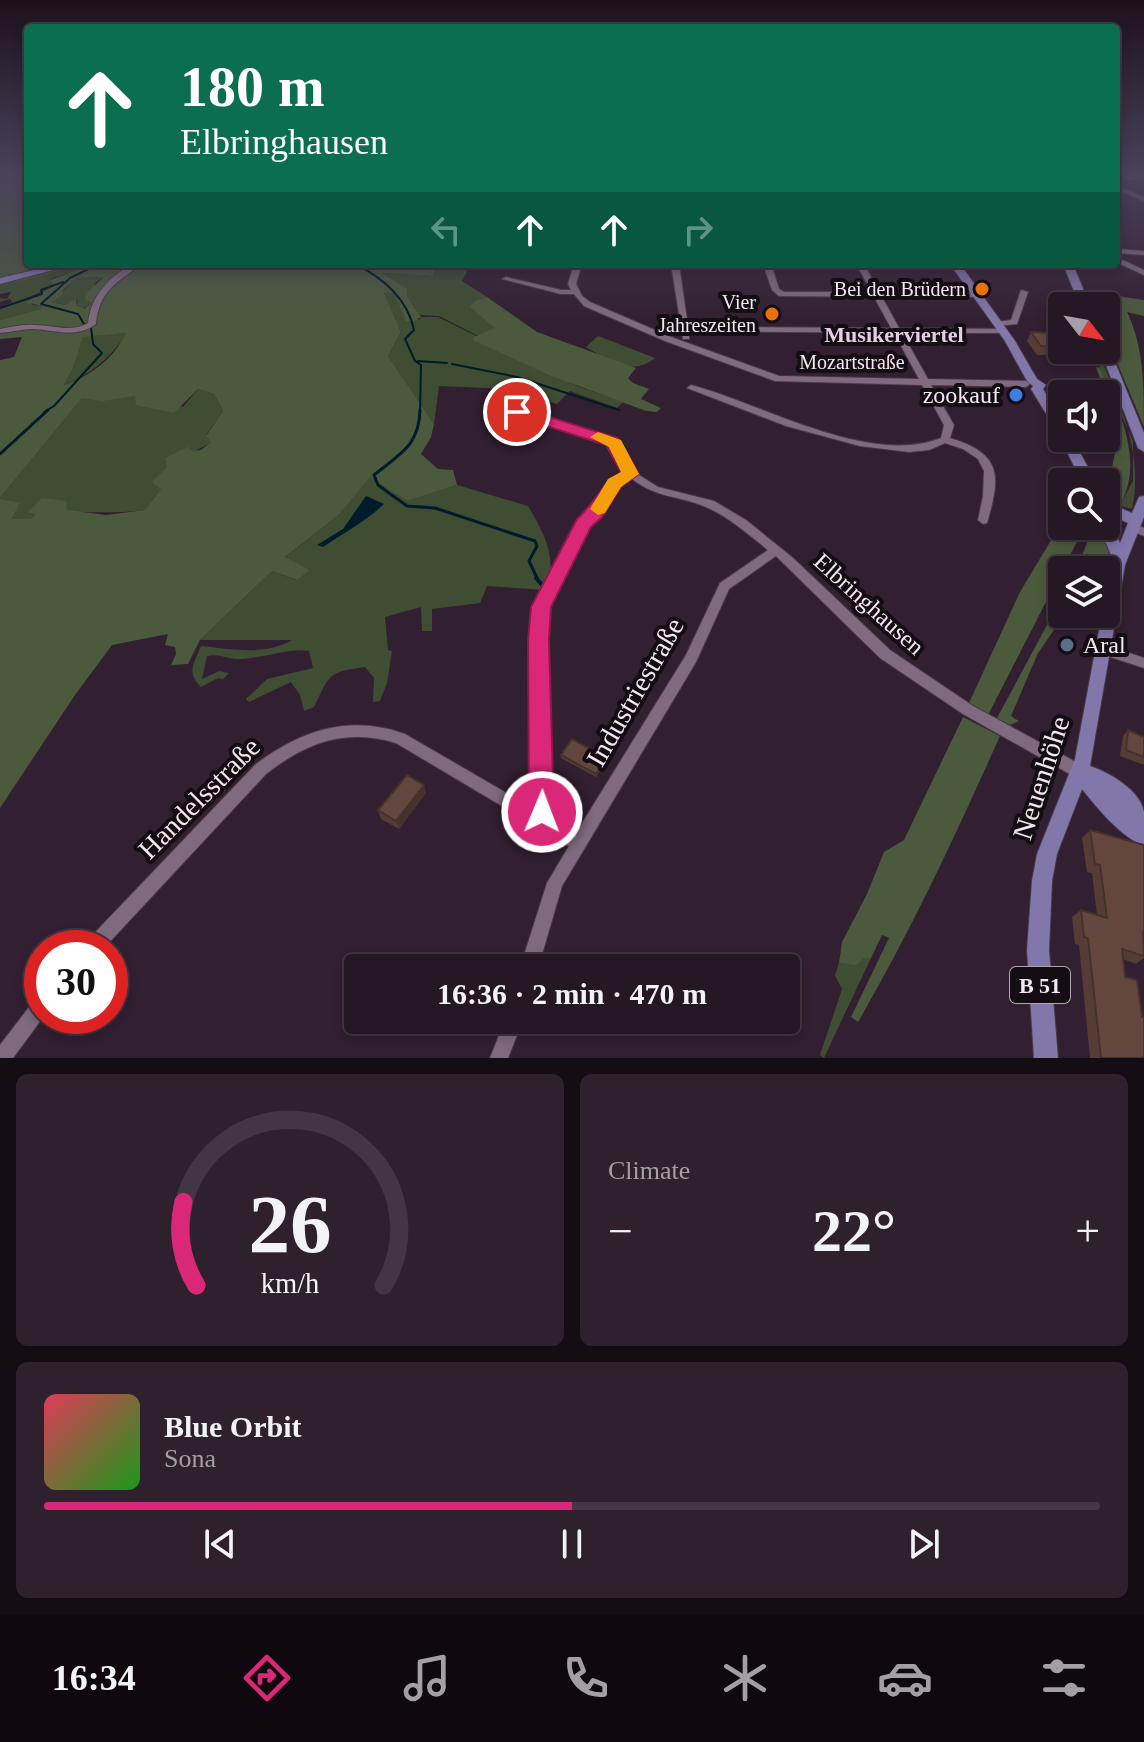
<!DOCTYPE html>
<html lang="en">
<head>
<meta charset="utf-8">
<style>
  body { margin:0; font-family:Georgia,serif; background:#2e202d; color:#f1f3f6; height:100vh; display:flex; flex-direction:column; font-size:30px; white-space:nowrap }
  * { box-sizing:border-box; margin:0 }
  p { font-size:26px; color:#a49fa7 }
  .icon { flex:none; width:44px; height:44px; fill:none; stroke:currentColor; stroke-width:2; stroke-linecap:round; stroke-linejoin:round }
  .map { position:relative; height:1058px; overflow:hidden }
  .panel { display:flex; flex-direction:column; gap:16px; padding:16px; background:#150d14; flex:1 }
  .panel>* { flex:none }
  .top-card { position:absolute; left:24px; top:24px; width:1096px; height:244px; border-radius:8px; box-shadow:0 4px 12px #0003,0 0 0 2px #423642; background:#0b6e4f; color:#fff; overflow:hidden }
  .needle { width:52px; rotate:121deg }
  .fabs { position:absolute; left:1048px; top:292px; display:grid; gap:16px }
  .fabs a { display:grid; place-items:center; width:72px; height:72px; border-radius:8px; background:#261725; box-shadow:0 4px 12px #0003,0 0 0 2px #423642; font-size:40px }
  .speed { position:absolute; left:24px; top:930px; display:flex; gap:16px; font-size:40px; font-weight:700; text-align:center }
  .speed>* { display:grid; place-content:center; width:104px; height:104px; border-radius:50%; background:#261725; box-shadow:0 4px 12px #0003,0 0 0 2px #423642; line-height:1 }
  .speed .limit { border:12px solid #d22; background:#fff; color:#111 }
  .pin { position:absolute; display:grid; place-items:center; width:68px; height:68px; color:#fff; margin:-34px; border:4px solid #fff; border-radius:50%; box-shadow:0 2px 8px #0007 }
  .me { position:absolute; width:88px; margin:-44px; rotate:1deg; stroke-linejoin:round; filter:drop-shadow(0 0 6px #0008) }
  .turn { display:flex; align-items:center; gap:28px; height:168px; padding:0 24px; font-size:36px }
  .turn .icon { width:104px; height:104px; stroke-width:2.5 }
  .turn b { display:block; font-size:56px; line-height:68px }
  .lanes { display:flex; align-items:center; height:76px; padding:0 24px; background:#0003; justify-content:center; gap:40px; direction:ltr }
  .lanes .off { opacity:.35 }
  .big { font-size:60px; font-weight:700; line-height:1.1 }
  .panel .widget { flex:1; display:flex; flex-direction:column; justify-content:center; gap:12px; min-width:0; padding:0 28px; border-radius:12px; background:#2e202d }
  .panel .dial { align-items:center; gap:0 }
  .dial svg { height:208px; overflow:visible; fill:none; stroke:#423642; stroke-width:7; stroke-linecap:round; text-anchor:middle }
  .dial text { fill:#f1f3f6; stroke:none }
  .song { display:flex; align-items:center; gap:24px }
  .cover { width:96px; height:96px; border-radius:12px; background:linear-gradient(135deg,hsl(350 70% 55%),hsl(120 70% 35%)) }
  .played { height:8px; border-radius:4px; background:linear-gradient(90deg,#db2777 50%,#423642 50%) }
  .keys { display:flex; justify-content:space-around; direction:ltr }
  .heat { display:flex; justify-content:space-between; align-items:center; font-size:44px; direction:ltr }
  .panel .tiles { flex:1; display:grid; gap:16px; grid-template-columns:1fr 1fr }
  .widget:last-child { grid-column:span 2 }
  .trip { position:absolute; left:344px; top:954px; width:456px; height:80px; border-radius:8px; background:#261725; box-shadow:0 4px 12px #0003,0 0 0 2px #423642; font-weight:700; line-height:80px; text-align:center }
  .tab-bar { display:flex; height:128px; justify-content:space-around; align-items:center; background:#0f090f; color:#a49fa7 }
  .tab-bar .icon { width:56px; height:56px }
  .tab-bar .selected { color:#db2777 }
  .tab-bar b { font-size:36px; color:#f1f3f6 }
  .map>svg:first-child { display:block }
  .green { fill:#3f4e32 }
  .forest { fill:#4b5a3d; fill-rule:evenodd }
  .water { fill:#001b2c }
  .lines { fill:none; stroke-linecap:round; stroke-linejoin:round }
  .stream-far2 { stroke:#001b2c; stroke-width:2 }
  .stream-far1 { stroke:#001b2c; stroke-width:3 }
  .stream { stroke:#001b2c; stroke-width:4 }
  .minor-casing { stroke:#493a49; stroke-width:2 }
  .major-casing { stroke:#493a49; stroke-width:2 }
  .minor { fill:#806a7f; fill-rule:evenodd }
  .major { fill:#8177aa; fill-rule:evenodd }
  .wall { fill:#553d36 }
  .shaded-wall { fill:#45322c }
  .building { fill:#63473f; stroke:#45322c; stroke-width:2 }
  .route { fill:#db2777; stroke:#8e194d; stroke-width:2 }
  .slow { fill:#f59e0b }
  .food-dot { fill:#e8710a; stroke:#150d14; stroke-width:3 }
  .shop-dot { fill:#3f7fe0; stroke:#150d14; stroke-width:3 }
  .service-dot { fill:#5c6f8a; stroke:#150d14; stroke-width:3 }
  .labels { text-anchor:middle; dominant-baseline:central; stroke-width:8; stroke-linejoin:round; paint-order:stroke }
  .far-poi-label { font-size:20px; fill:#f3e7f2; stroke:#150d14; text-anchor:end }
  .far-street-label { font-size:20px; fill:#f3e7f2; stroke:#150d14 }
  .far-neighbourhood-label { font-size:22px; font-weight:bold; fill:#e7cee5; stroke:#150d14 }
  .shield { fill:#150d14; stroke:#b0a6af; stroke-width:2 }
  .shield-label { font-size:22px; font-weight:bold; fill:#f3e7f2 }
  .poi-label { font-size:24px; fill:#f3e7f2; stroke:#150d14; text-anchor:end }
  .street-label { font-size:24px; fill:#f3e7f2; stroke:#150d14 }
  .near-street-label { font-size:28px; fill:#f3e7f2; stroke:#150d14 }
</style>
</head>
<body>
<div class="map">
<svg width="1144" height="1058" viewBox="0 0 1144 1058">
  <rect width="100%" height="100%" fill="#321f31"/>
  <path class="green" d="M436,264H471L462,281L487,297L476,300L474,310L495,327L494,330L478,336L439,316L420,315L407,296L408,289L380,273L432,276Z
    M73,267L78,270L50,279L54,286L27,298L33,305L43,306L41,309L0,320V308L12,302L10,299L0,302V298L7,299L11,292L0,294V284Z
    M104,277L95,283L92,302L83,309L77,306V300L65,305L51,302L77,278Z
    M388,291L394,292L419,320L421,317H438L577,386L623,402L617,408L570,391L557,404L511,389L439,386L434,424L388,356L401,332L384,294Z
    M127,333C109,360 91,373 62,387L74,366L83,336Z
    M598,336L655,358C631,377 609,361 586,347Z
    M1089,354H1099C1120,404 1144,454 1132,509L1117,505L1129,511H1121L1106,500L1121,503L1133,481V441L1100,368Z
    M198,389L214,394L223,411L206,435L212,442L167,466L161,489L145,510C106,515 69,510 29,513L37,514L31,519H10L0,498L82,398L136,396L183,407Z
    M370,476L407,501L457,485L528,506C544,533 559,560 545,590L487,586L480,603L432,609V631H422L421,607L385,617L388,650L392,651L387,683L380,701L373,702L374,678L365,667C326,672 330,676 314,707L304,711L300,695L291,682L249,702L246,699L267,679L313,668L309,651C291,647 260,659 239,659C228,659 218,653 207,656L202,679L219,671L229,673L223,679L218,678L201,687C186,673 194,663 201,646C231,649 265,656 292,640H200L272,571L296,580L310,570L284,558L340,514Z
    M864,958H871L824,1058L820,1055L842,989L835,975L839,963L857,964Z"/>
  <path class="forest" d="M11,172H28V264H67L0,278V179Z
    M74,264H436L433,276L381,273L408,289L407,296L421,317L413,322L406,321L394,292L384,293L401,332L388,356L434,424L431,437L421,454L438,469L453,470L457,485L407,501L370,477L340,514L285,557L310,570L297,580L272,571L200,640L188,664L171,665L176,654L175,647L165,645L168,634L112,645L75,695L0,808V499L20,503L11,519H31L36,514L28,513L42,498L66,501L67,510L106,515L145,510L161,489L152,482L167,467L165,458L188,447L192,451L201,450L211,442L206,436L223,411L214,394L198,389L174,413L136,405L135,396L102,401L82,398L0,498V360L14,357L22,337L0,339V320L41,309L42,306L25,302L54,286L50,280L77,270L73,267L26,280L0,282ZM104,277L85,294L86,300L92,302L84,309L77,306L76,299L65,305L51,302L62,295L63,290L77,278ZM126,333C113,360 91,375 63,386L74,366L83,337Z
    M1118,296L1144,300V316L1127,312C1144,347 1144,387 1144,427L1106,336V306H1094L1092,298Z
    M487,297L537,332L636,368L628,378L633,383L649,389L641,399L661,408L657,412L646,411L549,375L473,340L474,337L495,328L470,307L476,300Z
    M1096,367L1100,368C1119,408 1144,461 1121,503L1106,497L1118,438L1116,422L1106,410V394Z
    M1062,522V526H1085L988,715L969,703L1020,592Z
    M1094,526H1103L1110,544L1106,570H1076Z
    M1062,597V614H1065L1038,653L1011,716L1019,721L1010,725L997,718Z
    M963,717L1000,736C956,834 912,929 858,1022L851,1017L889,938L882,935L871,958H864L857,965L839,963L842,942L867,894L884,852L904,840Z"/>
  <path class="water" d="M366,496L384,504C366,521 344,533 323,547L317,545L343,529Z"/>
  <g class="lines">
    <path class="stream-far2" d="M355,264C384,278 408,300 414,330L405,339L415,361L421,365L420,412
      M70,278L99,264
      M0,308L42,294L41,290L63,282
      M418,361L447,363
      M452,364L517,377L619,410
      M44,412L54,406L102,353L93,344L91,327L84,324L78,314L41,304L69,279"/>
    <path class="stream-far1" d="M420,410C419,446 400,454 374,475L378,485L407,506L435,508L535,541L537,546L529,561L538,580
      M0,454L48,410"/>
    <path class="stream" d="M536,578L543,586"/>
    <defs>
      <path id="minor" d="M1144,175V179L1116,180V176Z
        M1116,185L1144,197V201L1116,189Z
        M1116,249L1144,251V255L1116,253Z
        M1116,257L1144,270V275L1116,262Z
        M133,264H142C117,282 99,291 96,324C76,339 56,330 33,329C22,329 11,332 0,333V329C11,327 23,324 34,325C54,325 70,333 88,323C91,295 109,277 133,264Z
        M574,264H582L576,284L582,296L590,302L671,337L779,376L919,379L894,333L689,331V339H683L671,264H679L688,327L891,328L874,297L779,296L772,290L763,264H771L779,289L784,292H872L856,264H864L879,292L982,293V297H882L899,328L1004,329L1008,331L1004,333H902L928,379L1026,381L1030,384L1026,387L931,385L954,425L950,438C1002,454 1001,475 987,523L983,524L978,520L983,496L984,471L978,459L963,449L945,443L929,450L909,452L860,446L786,426L687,388L691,385C761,403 869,467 941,438L944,425L922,385L775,381L665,341L584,306L574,294H561L502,279L506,277L561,290H571L568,284Z
        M1021,290L1028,292L1017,324L996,326V322L1011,320Z
        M513,408L615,440L639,475L658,487L714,501L746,520L793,558L890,650L973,706L1085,767L1087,772L1085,777L1080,779L1075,777L963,714L880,658L776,556L729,589L696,662L562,886L538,968H520L547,883L569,846L396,743C345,728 307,742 266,774L104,948H83L86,942L256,764C302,730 349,714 405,734L534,809L532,640L535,607L580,520L594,507L610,481L626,472L608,444L515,415L501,431H495L493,429L495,427L510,409ZM631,478C657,499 679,495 706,507C729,517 749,535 768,550L720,583L686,655L576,833L547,816L549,805L544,640L547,607L588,525L602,513L618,485Z
        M1133,523L1144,528V536L1129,530L1128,527Z
        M1103,644L1144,658V668L1098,653L1097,649L1098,645Z
        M42,995V1016H44L13,1058H0V1045L36,998Z
        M505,1020H523L508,1058H490Z"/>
      <path id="major" d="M60,264H76L0,284V278Z
        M950,264H960L1015,341L1037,379L1046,385L1043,389L1062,420V434L1056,430L1031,389L1033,386L1027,381L1005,341Z
        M1063,264H1073L1090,306H1080Z
        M1106,347L1110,350L1144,433V452L1138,448L1100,350H1106Z
        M1062,435V438H1072L1096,482H1082L1060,438Z
        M1144,496V517L1125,565L1090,766C1110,773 1140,790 1144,812C1144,823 1144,835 1144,846C1120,836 1098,809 1082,789L1057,854L1052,881L1049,950L1058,1058H1034L1027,950L1032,881L1037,854L1075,759L1102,614H1106V590L1113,560L1099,526H1106V520L1111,522L1120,543L1128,523L1106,513V502L1132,513L1139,497Z"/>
    </defs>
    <use href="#minor" class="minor-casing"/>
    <use href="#major" class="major-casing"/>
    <use href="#minor" class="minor"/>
    <use href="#major" class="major"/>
  </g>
  <path class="wall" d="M1031,332L1059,347L1055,355H1037L1027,341Z
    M1128,730L1144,737V765L1120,756L1123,736Z
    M561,755L607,758V761L596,777L561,758Z
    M426,793L399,829L381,819L378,810Z
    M1090,830L1144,845V958L1136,964L1123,959L1125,977L1144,1058H1090L1079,945L1075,944L1072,917L1081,910L1097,915L1092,873L1087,872L1082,838Z"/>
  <path class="shaded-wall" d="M424,785L426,793L399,829L396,821Z"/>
  <path class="building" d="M1031,332L1049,333L1059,347L1041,346Z
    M1128,730L1144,737V757L1126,750Z
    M572,739L607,758L596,774L561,755Z
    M407,775L424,785L396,821L378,810Z
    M1090,830L1144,845V934L1143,933L1144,956L1122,949L1125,977L1137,980L1142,1017H1144V1058H1101L1088,938L1084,937L1081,910L1107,918L1100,865L1095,864Z"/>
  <linearGradient id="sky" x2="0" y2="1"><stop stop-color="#1c111b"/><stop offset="0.54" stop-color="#49425a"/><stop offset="1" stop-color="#49425a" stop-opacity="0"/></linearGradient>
  <rect width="1144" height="321" fill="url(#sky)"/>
  <path class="route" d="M517,407L618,438L639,474L621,487L602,517L591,527L551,607L549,640L554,812L550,820L542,824L533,820L529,812L528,640L531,607L577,519C594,504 602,484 621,472L606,445L512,415L510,412Z"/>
  <path class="slow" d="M598,432L621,440L639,474L621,487L605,513L598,515L590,509L608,479L621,472L609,447L590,437Z"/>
  <g class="food-dot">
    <circle cx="982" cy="289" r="8"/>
    <circle cx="772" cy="314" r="8"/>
  </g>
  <circle class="shop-dot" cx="1016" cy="395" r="8"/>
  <circle class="service-dot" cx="1067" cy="645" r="8"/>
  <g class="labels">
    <g class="far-poi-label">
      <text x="966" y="289">Bei den Brüdern</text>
      <text x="756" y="302">Vier<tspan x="756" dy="23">Jahreszeiten</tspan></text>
    </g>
    <g class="far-street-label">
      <text x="852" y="362">Mozartstraße</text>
    </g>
    <g class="far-neighbourhood-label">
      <text x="894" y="334">Musikerviertel</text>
    </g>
    <rect class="shield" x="1010" y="967" width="60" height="36" rx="6"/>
    <g class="shield-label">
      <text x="1040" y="985">B 51</text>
    </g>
    <g class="poi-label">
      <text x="1000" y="395">zookauf</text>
      <text x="1083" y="645" text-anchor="start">Aral</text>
    </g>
    <g class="street-label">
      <text transform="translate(869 604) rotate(42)">Elbringhausen</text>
    </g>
    <g class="near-street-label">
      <text transform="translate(635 692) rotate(-60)">Industriestraße</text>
      <text transform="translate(1041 778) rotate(-72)">Neuenhöhe</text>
      <text transform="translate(199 798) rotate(-45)">Handelsstraße</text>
    </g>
  </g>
</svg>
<div class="fabs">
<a><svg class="needle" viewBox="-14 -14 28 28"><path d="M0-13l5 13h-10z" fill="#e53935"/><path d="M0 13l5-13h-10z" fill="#a49fa7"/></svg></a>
<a><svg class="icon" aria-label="sound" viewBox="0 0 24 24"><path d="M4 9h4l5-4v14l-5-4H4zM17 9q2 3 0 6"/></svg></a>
<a><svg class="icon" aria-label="search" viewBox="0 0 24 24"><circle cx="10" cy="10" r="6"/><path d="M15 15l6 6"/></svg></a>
<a><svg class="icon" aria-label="layers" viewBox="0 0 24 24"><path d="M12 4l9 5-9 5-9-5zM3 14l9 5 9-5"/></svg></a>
</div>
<div class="speed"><div class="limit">30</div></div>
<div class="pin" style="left:517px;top:412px;background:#d93025"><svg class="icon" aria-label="arrive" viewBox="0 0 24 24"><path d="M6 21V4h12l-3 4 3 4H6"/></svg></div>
<svg class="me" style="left:542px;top:812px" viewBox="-20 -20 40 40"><circle r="17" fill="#db2777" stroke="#fff" stroke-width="3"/><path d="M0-11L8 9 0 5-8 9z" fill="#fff"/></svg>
<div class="trip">16:36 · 2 min · 470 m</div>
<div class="top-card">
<div class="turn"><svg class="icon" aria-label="ahead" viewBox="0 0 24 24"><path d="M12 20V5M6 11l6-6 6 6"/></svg><div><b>180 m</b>Elbringhausen</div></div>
<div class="lanes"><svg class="icon off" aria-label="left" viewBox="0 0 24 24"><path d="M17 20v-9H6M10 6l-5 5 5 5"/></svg><svg class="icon" aria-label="ahead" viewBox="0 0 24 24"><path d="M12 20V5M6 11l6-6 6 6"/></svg><svg class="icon" aria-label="ahead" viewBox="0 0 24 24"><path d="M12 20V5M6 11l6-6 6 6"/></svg><svg class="icon off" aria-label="right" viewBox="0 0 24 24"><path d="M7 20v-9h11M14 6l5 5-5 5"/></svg></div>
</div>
</div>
<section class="panel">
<div class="tiles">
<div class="widget dial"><svg viewBox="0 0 100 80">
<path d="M14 69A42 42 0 1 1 86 69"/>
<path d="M14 69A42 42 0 0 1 9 37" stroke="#db2777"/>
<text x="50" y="56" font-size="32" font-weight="700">26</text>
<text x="50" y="72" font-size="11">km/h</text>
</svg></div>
<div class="widget"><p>Climate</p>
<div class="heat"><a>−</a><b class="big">22°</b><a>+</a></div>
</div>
<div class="widget">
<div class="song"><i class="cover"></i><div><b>Blue Orbit</b><p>Sona</p></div></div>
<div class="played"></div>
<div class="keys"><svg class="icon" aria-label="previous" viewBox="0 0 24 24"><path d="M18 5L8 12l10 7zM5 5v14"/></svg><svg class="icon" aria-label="pause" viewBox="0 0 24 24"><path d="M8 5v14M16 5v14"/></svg><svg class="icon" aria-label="next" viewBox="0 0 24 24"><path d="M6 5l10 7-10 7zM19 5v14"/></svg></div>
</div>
</div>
</section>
<nav class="tab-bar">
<b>16:34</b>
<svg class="icon selected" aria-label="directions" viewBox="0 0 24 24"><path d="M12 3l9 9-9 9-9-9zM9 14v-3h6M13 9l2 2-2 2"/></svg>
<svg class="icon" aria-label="music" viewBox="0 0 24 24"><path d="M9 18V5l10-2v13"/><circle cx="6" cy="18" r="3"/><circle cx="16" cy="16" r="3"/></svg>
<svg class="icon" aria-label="phone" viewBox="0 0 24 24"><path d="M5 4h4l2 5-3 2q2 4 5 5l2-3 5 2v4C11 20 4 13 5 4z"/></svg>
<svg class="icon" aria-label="climate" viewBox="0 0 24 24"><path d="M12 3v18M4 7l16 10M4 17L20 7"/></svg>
<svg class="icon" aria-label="car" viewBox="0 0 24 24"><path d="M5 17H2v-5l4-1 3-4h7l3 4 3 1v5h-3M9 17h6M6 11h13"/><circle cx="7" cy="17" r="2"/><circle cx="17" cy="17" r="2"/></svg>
<svg class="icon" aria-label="filters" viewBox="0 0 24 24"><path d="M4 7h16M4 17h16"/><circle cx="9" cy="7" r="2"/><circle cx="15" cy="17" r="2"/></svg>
</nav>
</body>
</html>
